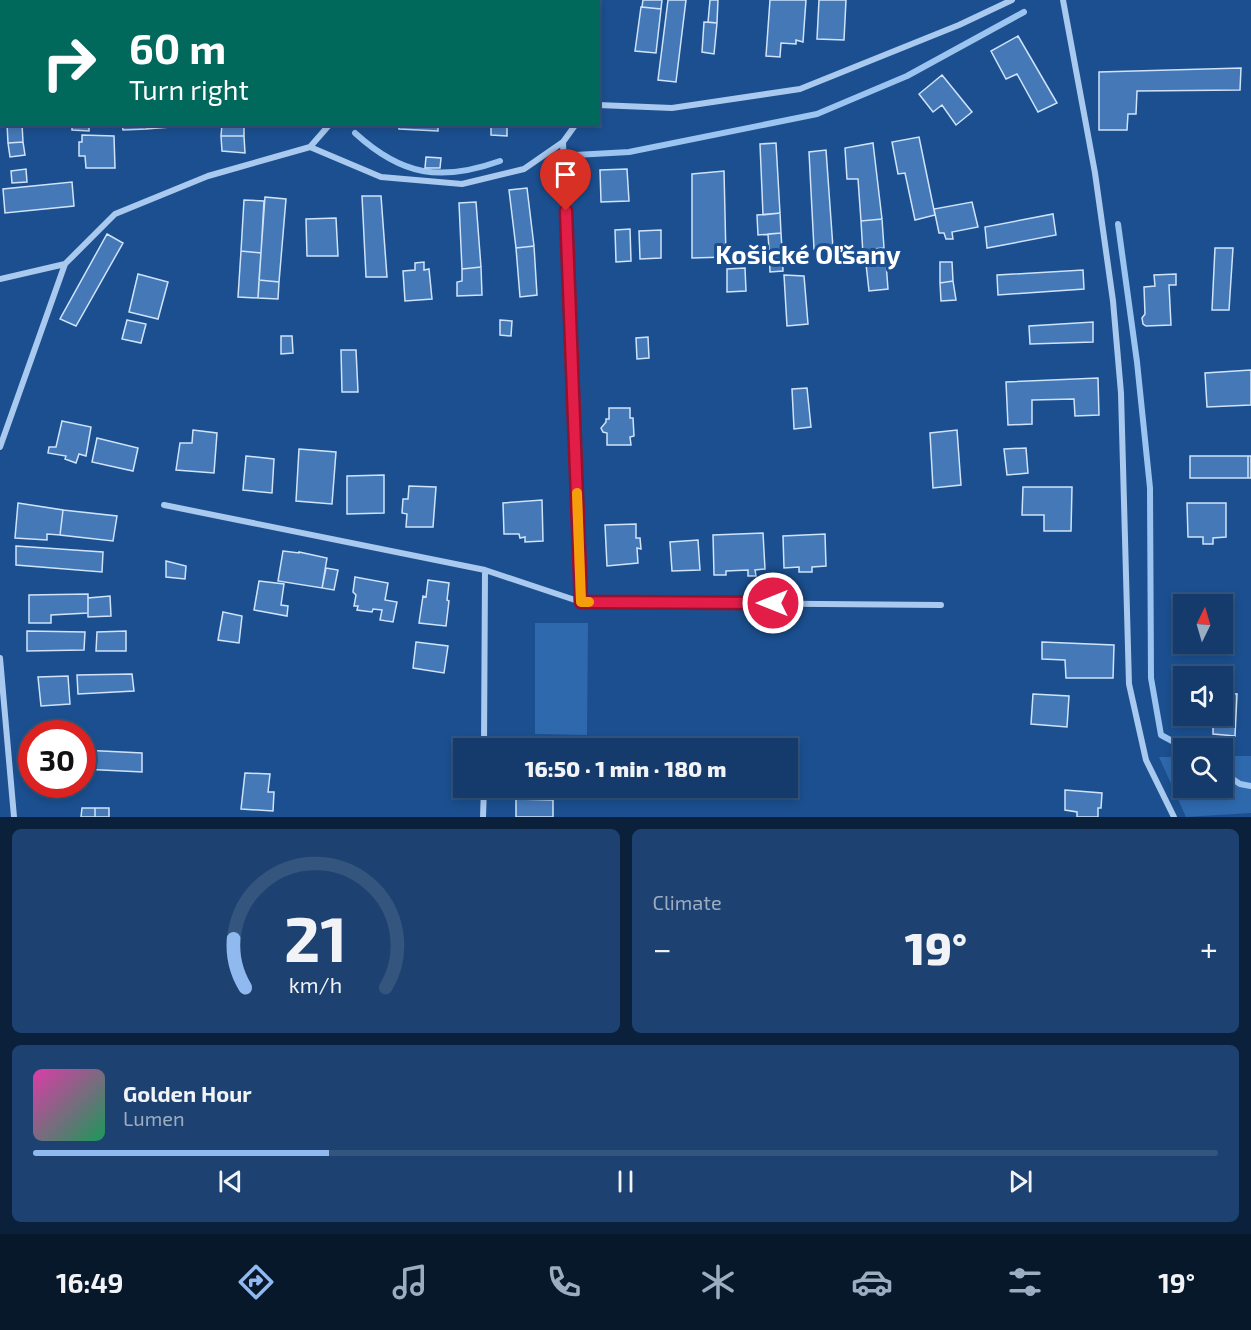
<!DOCTYPE html>
<html lang="en">
<head>
<meta charset="utf-8">
<style>
  body { margin:0; font-family:"Exo 2",sans-serif; background:#1d4271; color:#f1f3f6; height:100vh; display:flex; flex-direction:column; font-size:22px; white-space:nowrap }
  * { box-sizing:border-box; margin:0 }
  p { font-size:20px; color:#9dadc1 }
  .icon { flex:none; width:33px; height:33px; fill:none; stroke:currentColor; stroke-width:2; stroke-linecap:round; stroke-linejoin:round }
  .map { position:relative; height:817px; overflow:hidden }
  .drawer { display:flex; flex-direction:column; gap:12px; padding:12px; background:#0b203b; flex:1 }
  .drawer>* { flex:none }
  .top-card { position:absolute; left:0px; top:0px; width:600px; height:126px; box-shadow:0 3px 9px #0003,0 0 0 2px #33557e; background:#00695c; color:#fff; overflow:hidden }
  .needle { width:39px; rotate:5deg }
  .fabs { position:absolute; left:1173px; top:594px; display:grid; gap:12px }
  .fabs a { display:grid; place-items:center; width:60px; height:60px; border-radius:0px; background:#143b6b; box-shadow:0 3px 9px #0003,0 0 0 2px #33557e; font-size:30px }
  .speed { position:absolute; left:18px; top:720px; display:flex; gap:12px; font-size:30px; font-weight:700; text-align:center }
  .speed>* { display:grid; place-content:center; width:78px; height:78px; border-radius:50%; background:#143b6b; box-shadow:0 3px 9px #0003,0 0 0 2px #33557e; line-height:1 }
  .speed .limit { border:9px solid #d22; background:#fff; color:#111 }
  .pin { position:absolute; display:grid; place-items:center; width:51px; height:51px; color:#fff; margin:-62px -26px; border-radius:50% 50% 50% 0; rotate:-45deg; box-shadow:0 0 6px #0007 }
  .pin .icon { rotate:45deg }
  .me { position:absolute; width:66px; margin:-33px; rotate:270deg; stroke-linejoin:round; filter:drop-shadow(0 0 4px #0008) }
  .turn { display:flex; align-items:center; gap:21px; height:126px; padding:0 30px; font-size:27px }
  .turn .icon { width:78px; height:78px; stroke-width:2.5 }
  .turn b { display:block; font-size:42px; line-height:51px }
  .big { font-size:45px; font-weight:800; line-height:1.1 }
  .drawer .tile { flex:1; display:flex; flex-direction:column; justify-content:center; gap:9px; min-width:0; padding:0 21px; border-radius:9px; background:#1d4271 }
  .drawer .dial { align-items:center; gap:0 }
  .dial svg { height:156px; overflow:visible; fill:none; stroke:#33557e; stroke-width:7; stroke-linecap:round; text-anchor:middle }
  .dial text { fill:#f1f3f6; stroke:none }
  .song { display:flex; align-items:center; gap:18px }
  .cover { width:72px; height:72px; border-radius:9px; background:linear-gradient(135deg,hsl(320 70% 55%),hsl(150 70% 35%)) }
  .played { height:6px; border-radius:3px; background:linear-gradient(90deg,#90b9f0 25%,#33557e 25%) }
  .keys { display:flex; justify-content:space-around; direction:ltr }
  .heat { display:flex; justify-content:space-between; align-items:center; font-size:33px; direction:ltr }
  .drawer .tiles { flex:1; display:grid; gap:12px; grid-template-columns:1fr 1fr }
  .tile:last-child { grid-column:span 2 }
  .trip { position:absolute; left:453px; top:738px; width:345px; height:60px; border-radius:0px; background:#143b6b; box-shadow:0 3px 9px #0003,0 0 0 2px #33557e; font-weight:800; line-height:60px; text-align:center }
  .tabs { display:flex; height:96px; justify-content:space-around; align-items:center; background:#08182b; color:#9dadc1 }
  .tabs .icon { width:42px; height:42px }
  .tabs .active { color:#90b9f0 }
  .tabs b { font-size:27px; color:#f1f3f6 }
  .map>svg:first-child { display:block }
  .green { fill:#2e69ad }
  .lines { fill:none; stroke-linecap:round; stroke-linejoin:round }
  .stream { stroke:#9cc4f0; stroke-width:6 }
  .building { fill:#4478b7; stroke:#cfe3fa; stroke-width:1.5 }
  .minor { stroke:#a9c9ee; stroke-width:6 }
  .route-casing { stroke:#92132f; stroke-width:15 }
  .route { stroke:#e11d48; stroke-width:10 }
  .slow { stroke:#f59e0b; stroke-width:10 }
  .labels { text-anchor:middle; dominant-baseline:central; stroke-width:6; stroke-linejoin:round; paint-order:stroke }
  .quarter-label { font-size:26px; font-weight:bold; fill:#fff; stroke:#1b4f8f }
</style>
</head>
<body>
<div class="map">
<svg width="1251" height="817" viewBox="0 0 1251 817">
  <rect width="100%" height="100%" fill="#1b4f8f"/>
  <path class="green" d="M535,623H588L587,735L535,734Z
    M1223,756H1251V813L1186,817L1159,757H1183L1184,788H1222Z"/>
  <g class="lines">
    <path class="stream" d="M0,79H2
      M355,133C402,176 441,182 500,161
      M575,155L629,152L817,114L907,76L1024,12
      M1118,224L1137,362L1150,488L1151,678L1161,735L1185,748
      M1222,772L1240,784L1251,786"/>
  </g>
  <path class="building" d="M643,0H662L661,9L642,7Z
    M668,0H686L676,82L658,80Z
    M710,0H718L717,23L708,22Z
    M770,0H806L803,42L796,40V44L781,43L780,57L766,56Z
    M819,0H846L844,40L817,39Z
    M641,7L661,9L656,53L635,51Z
    M704,22L717,23L714,54L702,52Z
    M1018,36L1057,103L1038,112L1017,74L1006,79L991,51Z
    M1241,68L1240,90L1137,91L1136,114H1128L1127,130H1099V72Z
    M942,75L972,112L956,125L942,105L933,112L919,94Z
    M7,124H22L23,142L8,143Z
    M72,124H89V131L72,130Z
    M122,124H147V129L123,130Z
    M147,124H169L170,127L147,129Z
    M222,124H244V136H221Z
    M399,124H438V131L399,129Z
    M476,124H507V136L491,135V126Z
    M82,135L114,136L115,168H86L85,156H79V142H82Z
    M221,136H244L245,153L222,151Z
    M919,137L935,215L915,220L905,173L898,174L892,142Z
    M23,142L25,155L10,157L8,143Z
    M776,143L780,213L763,215L760,144Z
    M873,143L882,219L861,221L858,179H847L845,148Z
    M826,150L833,248L814,249L809,152Z
    M426,157L441,158L440,168H425Z
    M26,169L27,182L12,183L11,171Z
    M627,169L629,201L601,202L600,170Z
    M724,171L726,257L692,258V174Z
    M72,182L74,206L5,213L3,189Z
    M527,188L534,246L516,248L509,190Z
    M362,196H381L387,277H366Z
    M265,197L286,199L279,282L259,280Z
    M244,200L264,201L261,253L241,251Z
    M476,202L481,267L462,269L459,203Z
    M972,202L978,227L952,232L953,239H946L944,233H939L934,209Z
    M780,213L781,233L758,235L757,215Z
    M1053,214L1056,235L987,248L985,227Z
    M336,218L338,256H307L306,219Z
    M882,219L884,248L873,249V255H863L861,221Z
    M630,229L631,261L616,262L615,230Z
    M661,230V258L640,259L639,231Z
    M781,233L782,249L769,250L768,234Z
    M107,234L123,243L76,326L60,319Z
    M534,246L537,295L520,297L516,248Z
    M1215,248H1233L1229,310H1212Z
    M782,249L783,271L770,272L769,250Z
    M241,251L261,253L258,298L238,297Z
    M424,262V270L429,269L432,299L405,301L403,271L415,270V263Z
    M940,262H952L953,281L940,283Z
    M886,263L888,289L869,291L866,264Z
    M481,267L482,295L457,296V282L462,281V269Z
    M745,268L746,291L727,292V269Z
    M1083,270L1084,289L998,295L997,275Z
    M138,274L168,282L158,319L129,312Z
    M1176,274V285H1169L1171,325L1146,326L1143,324L1142,318L1145,314L1144,287L1155,286L1154,275Z
    M784,275L804,276L808,324L787,326Z
    M259,280L279,282L278,299L258,298Z
    M953,281L956,300L941,301L940,283Z
    M127,320L146,324L141,343L122,339Z
    M500,320L512,321L511,336L500,335Z
    M1093,322V342L1030,344L1029,326Z
    M281,336H292L293,353L281,354Z
    M648,337L649,358L637,359L636,338Z
    M341,350H356L358,392H342Z
    M1251,370V405L1207,407L1205,373Z
    M1098,378L1099,415L1075,416L1074,399L1032,400V424L1008,425L1006,382Z
    M807,388L811,427L794,429L792,389Z
    M609,408H630V418H633L634,436L630,437L631,445H607V433L603,432L601,428L606,422V419H609Z
    M62,421L91,427L86,456L79,454L76,463L65,459L66,456L48,453L49,447H56Z
    M193,430L217,433L214,473L176,470L180,443H192Z
    M957,430L961,485L933,488L930,433Z
    M97,438L138,448L133,471L92,462Z
    M1026,448L1028,473L1007,475L1004,449Z
    M299,449L336,452L332,504L296,501Z
    M246,456L274,459L272,493L243,490Z
    M1190,456H1248V478H1190Z
    M1248,456H1251V478H1248Z
    M384,475V513L347,514V476Z
    M409,486L436,487L433,527H406L407,514L402,513L403,499H408Z
    M1023,487H1072L1071,531H1044V515H1022Z
    M542,500L543,541L525,542V537L520,538L519,534H504L503,503Z
    M18,503L63,510L60,535L47,534V540L15,538Z
    M1187,503H1226V537L1213,538V544H1203V537H1188Z
    M63,510L117,516L113,541L60,535Z
    M636,524V538H640L641,549L637,548L638,563L607,566L605,525Z
    M763,533L765,569L755,570L756,576H748V570L726,571V575H714L713,535Z
    M825,534L826,566L812,567V572H799V567L784,568L783,536Z
    M698,540L700,570L672,571L670,542Z
    M16,546L103,552L102,572L16,565Z
    M283,551L299,553V552L327,558L322,588L278,581Z
    M166,561L186,566L185,579L166,577Z
    M326,568L338,570L334,590L322,588Z
    M355,577L388,583L385,600L397,602L393,622L380,620L382,610L373,609L372,612L357,610L358,606H354L356,595L353,592Z
    M428,580L449,583L447,600L449,601L446,626L419,623L423,596L426,597Z
    M259,581L284,584L281,605L288,606L287,616L254,610Z
    M88,594V613L51,615V623H29V595Z
    M110,596L111,616L88,617V598Z
    M223,612L242,616L239,643L218,640Z
    M27,631L85,632L84,650L27,651Z
    M126,631V651H96L97,632Z
    M416,642L448,646L444,673L413,668Z
    M1042,642L1114,645L1113,678H1066L1065,660L1042,659Z
    M132,674L134,691L78,694L77,675Z
    M68,676L70,704L41,706L38,677Z
    M1222,693L1237,694L1235,736L1213,734V716H1222Z
    M1033,694L1069,696L1067,727L1031,724Z
    M82,750L142,753V772L82,769Z
    M245,773L270,774L268,792H274L273,811L241,809Z
    M1065,790L1102,793L1101,808H1098V817H1077V812L1065,810Z
    M516,799L553,800V817H516Z
    M82,808H95V817H81Z
    M95,808H109V817H95Z"/>
  <g class="lines">
    <path class="minor" d="M1063,0L1095,173L1113,301L1121,393L1129,684L1146,760L1174,817
      M0,72H2
      M598,105L672,108L800,89L959,25L1012,0
      M563,142L581,602
      M310,147L381,177L462,184L524,169L563,142L576,124
      M0,279L65,264
      M0,447L65,264L115,214L208,176L310,147L330,124
      M164,505L485,570L484,748
      M485,570L581,602L941,605
      M0,658L14,817
      M483,817L484,788"/>
  </g>
  <g class="lines">
    <defs>
      <path id="route" d="M566,211L581,602L773,603"/>
    </defs>
    <use href="#route" class="route-casing"/>
    <use href="#route" class="route"/>
    <path class="slow" d="M577,493L581,602H589"/>
  </g>
  <g class="labels">
    <g class="quarter-label">
      <text x="808" y="253">Košické Oľšany</text>
    </g>
  </g>
</svg>
<div class="fabs">
<a><svg class="needle" viewBox="-14 -14 28 28"><path d="M0-13l5 13h-10z" fill="#e53935"/><path d="M0 13l5-13h-10z" fill="#9dadc1"/></svg></a>
<a><svg class="icon" aria-label="sound" viewBox="0 0 24 24"><path d="M4 9h4l5-4v14l-5-4H4zM17 9q2 3 0 6"/></svg></a>
<a><svg class="icon" aria-label="search" viewBox="0 0 24 24"><circle cx="10" cy="10" r="6"/><path d="M15 15l6 6"/></svg></a>
</div>
<div class="speed"><div class="limit">30</div></div>
<div class="pin" style="left:566px;top:211px;background:#d93025"><svg class="icon" aria-label="arrive" viewBox="0 0 24 24"><path d="M6 21V4h12l-3 4 3 4H6"/></svg></div>
<svg class="me" style="left:773px;top:603px" viewBox="-20 -20 40 40"><circle r="17" fill="#e11d48" stroke="#fff" stroke-width="3"/><path d="M0-11L8 9 0 5-8 9z" fill="#fff"/></svg>
<div class="trip">16:50 · 1 min · 180 m</div>
<div class="top-card">
<div class="turn"><svg class="icon" aria-label="right" viewBox="0 0 24 24"><path d="M7 20v-9h11M14 6l5 5-5 5"/></svg><div><b>60 m</b>Turn right</div></div>
</div>
</div>
<section class="drawer">
<div class="tiles">
<div class="tile dial"><svg viewBox="0 0 100 80">
<path d="M14 69A42 42 0 1 1 86 69"/>
<path d="M14 69A42 42 0 0 1 8 44" stroke="#90b9f0"/>
<text x="50" y="56" font-size="32" font-weight="700">21</text>
<text x="50" y="72" font-size="11">km/h</text>
</svg></div>
<div class="tile"><p>Climate</p>
<div class="heat"><a>−</a><b class="big">19°</b><a>+</a></div>
</div>
<div class="tile">
<div class="song"><i class="cover"></i><div><b>Golden Hour</b><p>Lumen</p></div></div>
<div class="played"></div>
<div class="keys"><svg class="icon" aria-label="previous" viewBox="0 0 24 24"><path d="M18 5L8 12l10 7zM5 5v14"/></svg><svg class="icon" aria-label="pause" viewBox="0 0 24 24"><path d="M8 5v14M16 5v14"/></svg><svg class="icon" aria-label="next" viewBox="0 0 24 24"><path d="M6 5l10 7-10 7zM19 5v14"/></svg></div>
</div>
</div>
</section>
<nav class="tabs">
<b>16:49</b>
<svg class="icon active" aria-label="directions" viewBox="0 0 24 24"><path d="M12 3l9 9-9 9-9-9zM9 14v-3h6M13 9l2 2-2 2"/></svg>
<svg class="icon" aria-label="music" viewBox="0 0 24 24"><path d="M9 18V5l10-2v13"/><circle cx="6" cy="18" r="3"/><circle cx="16" cy="16" r="3"/></svg>
<svg class="icon" aria-label="phone" viewBox="0 0 24 24"><path d="M5 4h4l2 5-3 2q2 4 5 5l2-3 5 2v4C11 20 4 13 5 4z"/></svg>
<svg class="icon" aria-label="climate" viewBox="0 0 24 24"><path d="M12 3v18M4 7l16 10M4 17L20 7"/></svg>
<svg class="icon" aria-label="car" viewBox="0 0 24 24"><path d="M5 17H2v-5l4-1 3-4h7l3 4 3 1v5h-3M9 17h6M6 11h13"/><circle cx="7" cy="17" r="2"/><circle cx="17" cy="17" r="2"/></svg>
<svg class="icon" aria-label="filters" viewBox="0 0 24 24"><path d="M4 7h16M4 17h16"/><circle cx="9" cy="7" r="2"/><circle cx="15" cy="17" r="2"/></svg>
<b>19°</b>
</nav>
</body>
</html>
